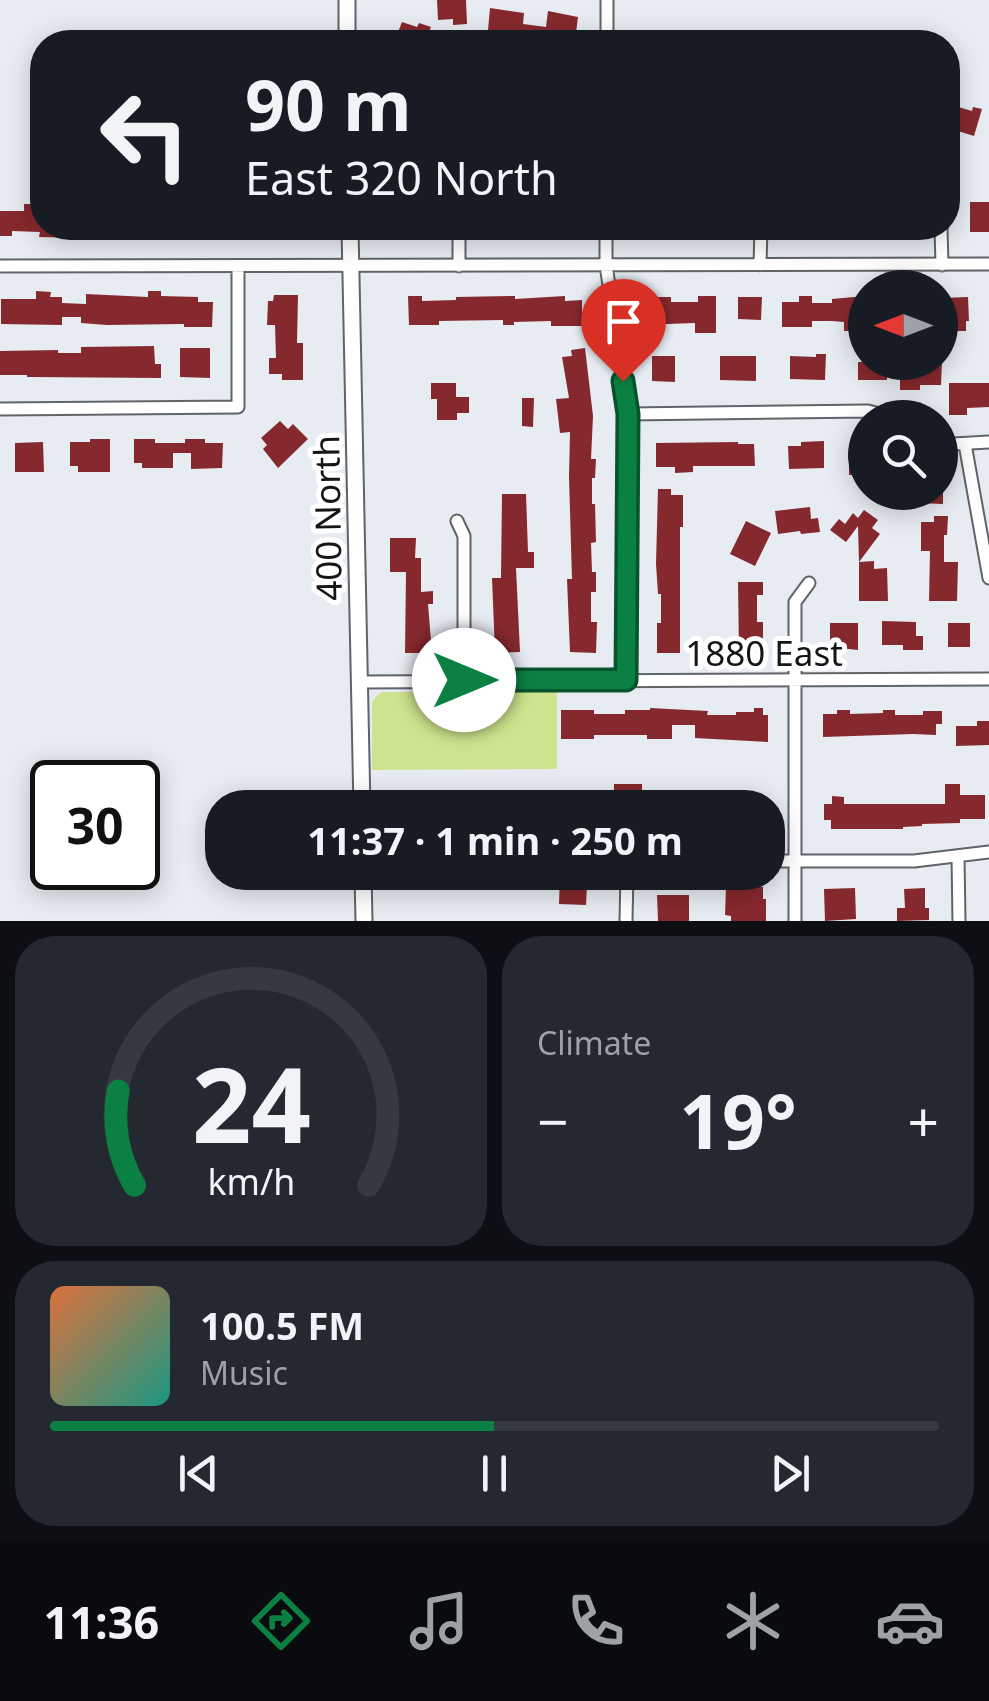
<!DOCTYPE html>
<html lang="en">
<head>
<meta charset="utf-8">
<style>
  body { margin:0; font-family:"Noto Sans",sans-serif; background:#242831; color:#f1f3f6; height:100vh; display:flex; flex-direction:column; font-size:38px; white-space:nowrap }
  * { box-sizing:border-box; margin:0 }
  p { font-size:32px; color:#9ea1a6 }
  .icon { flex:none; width:55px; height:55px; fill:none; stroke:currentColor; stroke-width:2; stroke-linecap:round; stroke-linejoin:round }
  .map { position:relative; height:921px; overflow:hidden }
  .drawer { display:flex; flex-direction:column; gap:15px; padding:15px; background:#0d0f14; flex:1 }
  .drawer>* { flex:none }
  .top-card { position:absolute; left:30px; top:30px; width:930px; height:210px; border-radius:40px; box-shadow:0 5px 25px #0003; background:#171b24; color:#f1f3f6; overflow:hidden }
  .needle { width:65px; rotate:270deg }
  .buttons { position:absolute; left:848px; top:270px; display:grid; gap:20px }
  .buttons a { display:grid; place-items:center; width:110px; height:110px; border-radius:50%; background:#171b24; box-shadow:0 5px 25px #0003; font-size:50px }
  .speed { position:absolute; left:30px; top:760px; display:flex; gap:20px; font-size:50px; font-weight:700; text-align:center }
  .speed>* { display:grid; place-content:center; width:130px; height:130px; border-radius:50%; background:#171b24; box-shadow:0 5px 25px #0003; line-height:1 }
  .speed .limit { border:5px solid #111; border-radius:15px; background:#fff; color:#111 }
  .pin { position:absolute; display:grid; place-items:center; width:85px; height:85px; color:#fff; margin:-102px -42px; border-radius:50% 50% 50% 0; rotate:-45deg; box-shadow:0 0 10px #0007 }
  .pin .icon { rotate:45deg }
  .me { position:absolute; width:110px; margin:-55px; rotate:90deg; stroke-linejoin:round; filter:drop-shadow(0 0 8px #0008) }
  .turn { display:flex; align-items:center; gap:35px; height:210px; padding:0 50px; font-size:45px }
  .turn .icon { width:130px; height:130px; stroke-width:2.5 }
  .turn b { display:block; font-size:70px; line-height:85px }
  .big { font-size:75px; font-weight:700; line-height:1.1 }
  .drawer .widget { flex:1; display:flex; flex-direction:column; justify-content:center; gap:15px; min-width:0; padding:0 35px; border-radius:40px; background:#242831 }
  .drawer .dial { align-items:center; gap:0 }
  .dial svg { height:260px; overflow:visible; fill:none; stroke:#363941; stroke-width:7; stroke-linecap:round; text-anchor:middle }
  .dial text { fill:#f1f3f6; stroke:none }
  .song { display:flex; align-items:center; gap:30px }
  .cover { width:120px; height:120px; border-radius:15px; background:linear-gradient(135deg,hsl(20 70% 55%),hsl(170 70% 35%)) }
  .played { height:10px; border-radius:5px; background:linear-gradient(90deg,#0b8043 50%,#363941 50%) }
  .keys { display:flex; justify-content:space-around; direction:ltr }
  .heat { display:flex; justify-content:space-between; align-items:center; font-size:55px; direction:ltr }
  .drawer .tiles { flex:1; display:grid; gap:15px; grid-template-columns:1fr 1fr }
  .widget:last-child { grid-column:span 2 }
  .trip { position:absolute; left:205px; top:790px; width:580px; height:100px; border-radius:40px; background:#171b24; box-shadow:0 5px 25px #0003; font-weight:700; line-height:100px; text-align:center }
  .dock { display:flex; height:160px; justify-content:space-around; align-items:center; background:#090b0e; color:#9ea1a6 }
  .dock .icon { width:70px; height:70px }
  .dock .selected { color:#0b8043 }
  .dock b { font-size:45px; color:#f1f3f6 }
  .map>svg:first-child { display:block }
  .green { fill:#cde38d }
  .building { fill:#86292e }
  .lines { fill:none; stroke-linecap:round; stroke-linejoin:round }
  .street-casing { stroke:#5f6469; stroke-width:15 }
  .secondary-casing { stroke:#5f6469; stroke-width:19 }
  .street { stroke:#fff; stroke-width:11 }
  .secondary { stroke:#fff; stroke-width:15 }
  .route-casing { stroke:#07532c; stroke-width:25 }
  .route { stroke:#0b8043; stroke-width:18 }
  .labels { text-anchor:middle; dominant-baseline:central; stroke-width:10; stroke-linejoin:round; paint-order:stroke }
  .street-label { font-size:35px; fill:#131517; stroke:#fff }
</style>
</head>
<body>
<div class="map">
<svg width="989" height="921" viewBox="0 0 989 921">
  <rect width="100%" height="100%" fill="#e7ecf2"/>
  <path class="green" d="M382,692H557V769L372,770V703L376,696Z"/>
  <path class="building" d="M437,0H466L467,24L453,25V19L438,20Z
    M490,8L524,13L523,24L546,27L548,11L578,17L575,41L558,38L557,42H549L503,36L504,32L488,30Z
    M402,22L417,27L419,23L431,27L425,42H394Z
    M948,104L972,111L973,107L982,109L974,136L948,128Z
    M970,202H989V232H970Z
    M24,204H42V228H88V238L39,237L40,232L12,231V236H0V211H24Z
    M640,228H667V239H640Z
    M36,291L51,292L50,297H62V303L86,304V294L148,297V291H161V296L198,297V302H213L212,327H184V324L107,325L81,323V317H62V325L1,324V299H36Z
    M274,295H298L297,343H303V380H282V374H269V358H276L275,325H267L268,301H273Z
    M408,296H422V301L456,300V297L515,296V299L565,296V301L582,300V326H551V321L514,322V325H503V320L439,321V325H409Z
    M698,296H716V333H695V323L639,325L640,304H646V297H671V302H698Z
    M799,296H812V303H832V299L865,296V325H859V331H844V322L832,321H812V327H782V302H799Z
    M738,297H762L761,320L738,319Z
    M968,297L969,321H966V331H953V321H940V298Z
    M154,346L155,364H161V378L27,377V375H0V351L58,350V353H81V347Z
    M180,348H210V378L180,377Z
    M585,348L593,416L591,459H596L595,478H592V504H595L596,542L591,543L592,572H596V592H591V622H597L596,653L570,652L567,579H572L569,477L570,432L560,433L556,399L569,398L562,357L572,356L571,350Z
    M816,354H826L825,380L790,379V356L816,357Z
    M652,356H675V382L652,381Z
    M720,356H756V381L720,380Z
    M858,362H880V366H887V380H858Z
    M907,362H942L941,385H920V390H900V376H907Z
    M431,383H456V397H469V413H457V420H437V399H431Z
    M949,383H989V407L967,408V415H949Z
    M522,398H534L533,427L522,426Z
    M280,421L288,429L293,424L308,439L278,468L263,449L267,445L261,438Z
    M90,439H110V472H78V466H70V442H90Z
    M134,439H155V443H185V439H205V443H223L222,468L191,469V453H173V468H142V463H134Z
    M824,441V468L789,469L788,446H801V442Z
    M43,442L44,472H15V443Z
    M738,442V444H754L755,466H693V472L675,473V467H656V443Z
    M849,448H865V475H849Z
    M658,489H671V495H683V527H680V653H657V623H661V594H658L656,564Z
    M915,492H943V504L915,503Z
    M502,494H526L528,552H534V568H516L520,652L495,653L492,578H501Z
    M810,507L811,519L818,518L820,532L801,534L800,531L778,534L775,511Z
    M864,510L878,520L872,528L880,534L859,562L858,526L846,542L830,530L839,519L845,524L853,513L858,518Z
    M934,516H948L947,535H944V562H958L957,601H929L930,551H921V522H934Z
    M746,521L771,533L755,566L730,554Z
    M390,538H416L415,558H421V592L433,591V604H428L432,653H405L406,572H390Z
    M874,561V569L887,568L888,601H859V562Z
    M738,582H763V595H757V622H763V642H759V652H739Z
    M882,621L916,622V636H923V650H903V645H882Z
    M830,623H858V650L830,647Z
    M948,623H970V647H948Z
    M650,708L708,711L707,715H736V712H754V708H763V715H768V742L695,738V725H672V739H647V735H594V739H561V710H594V714H625V710H650Z
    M837,710H850V714L883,713V710H895V715H923V711H942V724H936V735L913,734L823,737V714H837Z
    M977,721H989V745L956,746V726H977Z
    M614,784H642V808H614Z
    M945,784H960V795H985V819H960V823L922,824V826L903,827V829H831V820H824V804H832V796L844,797V804H945Z
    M760,796V808H667L668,797Z
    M560,872H581V885H587L586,905L559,904Z
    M726,887H763V899H766V921H731V916L725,915Z
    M855,888L856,919L825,921L824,889Z
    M925,888V908H929V920L897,921V908H905L904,889Z
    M657,895H689V921H658Z"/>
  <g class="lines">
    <defs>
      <path id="street" d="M607,42V0
        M606,228V265L628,414L626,680
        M941,228L942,265
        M760,265L761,228
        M0,266L989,264
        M459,266V228
        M0,409L238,407V266
        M628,414L868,411L895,418
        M940,440L953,444L989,442
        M965,444L989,578
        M457,521L464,536V680
        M360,682L989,679
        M958,856L959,921
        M768,861H914L989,852
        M626,921L627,872
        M795,921V602L809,583"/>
      <path id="secondary" d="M347,0V42
        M350,228L362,808
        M363,872L364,921"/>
    </defs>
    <use href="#street" class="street-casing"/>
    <use href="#secondary" class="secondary-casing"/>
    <use href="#street" class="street"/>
    <use href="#secondary" class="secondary"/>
  </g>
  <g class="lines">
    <defs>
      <path id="route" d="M464,680H626L628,414L623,381"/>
    </defs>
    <use href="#route" class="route-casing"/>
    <use href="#route" class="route"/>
  </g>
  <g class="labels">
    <g class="street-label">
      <text transform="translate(327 518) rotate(-91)">400 North</text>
      <text x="764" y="652">1880 East</text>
    </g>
  </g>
</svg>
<div class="buttons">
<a><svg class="needle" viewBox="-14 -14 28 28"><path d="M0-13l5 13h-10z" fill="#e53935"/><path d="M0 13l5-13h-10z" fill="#9ea1a6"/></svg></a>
<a><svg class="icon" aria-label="search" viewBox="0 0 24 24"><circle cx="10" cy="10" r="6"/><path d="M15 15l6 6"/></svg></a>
</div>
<div class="speed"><div class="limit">30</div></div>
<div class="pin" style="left:623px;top:381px;background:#d93025"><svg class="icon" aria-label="arrive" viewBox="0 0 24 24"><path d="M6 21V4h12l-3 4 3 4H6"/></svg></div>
<svg class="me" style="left:464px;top:680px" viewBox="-20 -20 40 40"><circle r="19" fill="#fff"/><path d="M0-13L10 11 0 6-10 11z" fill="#0b8043"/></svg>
<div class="trip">11:37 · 1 min · 250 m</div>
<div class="top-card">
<div class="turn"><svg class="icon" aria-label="left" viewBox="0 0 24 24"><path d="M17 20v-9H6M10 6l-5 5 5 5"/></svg><div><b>90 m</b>East 320 North</div></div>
</div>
</div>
<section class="drawer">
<div class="tiles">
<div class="widget dial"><svg viewBox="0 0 100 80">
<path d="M14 69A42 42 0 1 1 86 69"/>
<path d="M14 69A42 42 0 0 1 9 40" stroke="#0b8043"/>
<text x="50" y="56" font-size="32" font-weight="700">24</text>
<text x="50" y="72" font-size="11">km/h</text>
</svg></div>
<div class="widget"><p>Climate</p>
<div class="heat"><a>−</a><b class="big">19°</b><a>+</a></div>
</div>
<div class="widget">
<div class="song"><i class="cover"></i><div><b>100.5 FM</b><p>Music</p></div></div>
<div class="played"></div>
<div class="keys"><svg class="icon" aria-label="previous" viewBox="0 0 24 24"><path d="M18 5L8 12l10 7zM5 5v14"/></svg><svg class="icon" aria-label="pause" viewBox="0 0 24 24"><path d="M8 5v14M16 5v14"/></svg><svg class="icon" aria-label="next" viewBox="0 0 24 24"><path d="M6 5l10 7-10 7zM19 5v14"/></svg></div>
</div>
</div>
</section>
<nav class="dock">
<b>11:36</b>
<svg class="icon selected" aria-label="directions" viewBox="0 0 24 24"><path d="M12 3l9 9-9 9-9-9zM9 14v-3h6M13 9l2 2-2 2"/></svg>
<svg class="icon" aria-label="music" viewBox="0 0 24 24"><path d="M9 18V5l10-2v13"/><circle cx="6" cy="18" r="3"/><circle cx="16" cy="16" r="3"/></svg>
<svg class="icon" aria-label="phone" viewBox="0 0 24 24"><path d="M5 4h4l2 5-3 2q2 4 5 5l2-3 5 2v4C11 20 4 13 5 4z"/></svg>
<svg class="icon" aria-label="climate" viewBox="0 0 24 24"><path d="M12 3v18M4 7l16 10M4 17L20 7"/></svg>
<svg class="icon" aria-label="car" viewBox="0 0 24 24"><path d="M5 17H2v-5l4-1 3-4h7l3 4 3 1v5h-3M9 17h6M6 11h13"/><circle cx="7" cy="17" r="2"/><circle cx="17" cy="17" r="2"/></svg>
</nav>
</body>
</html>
